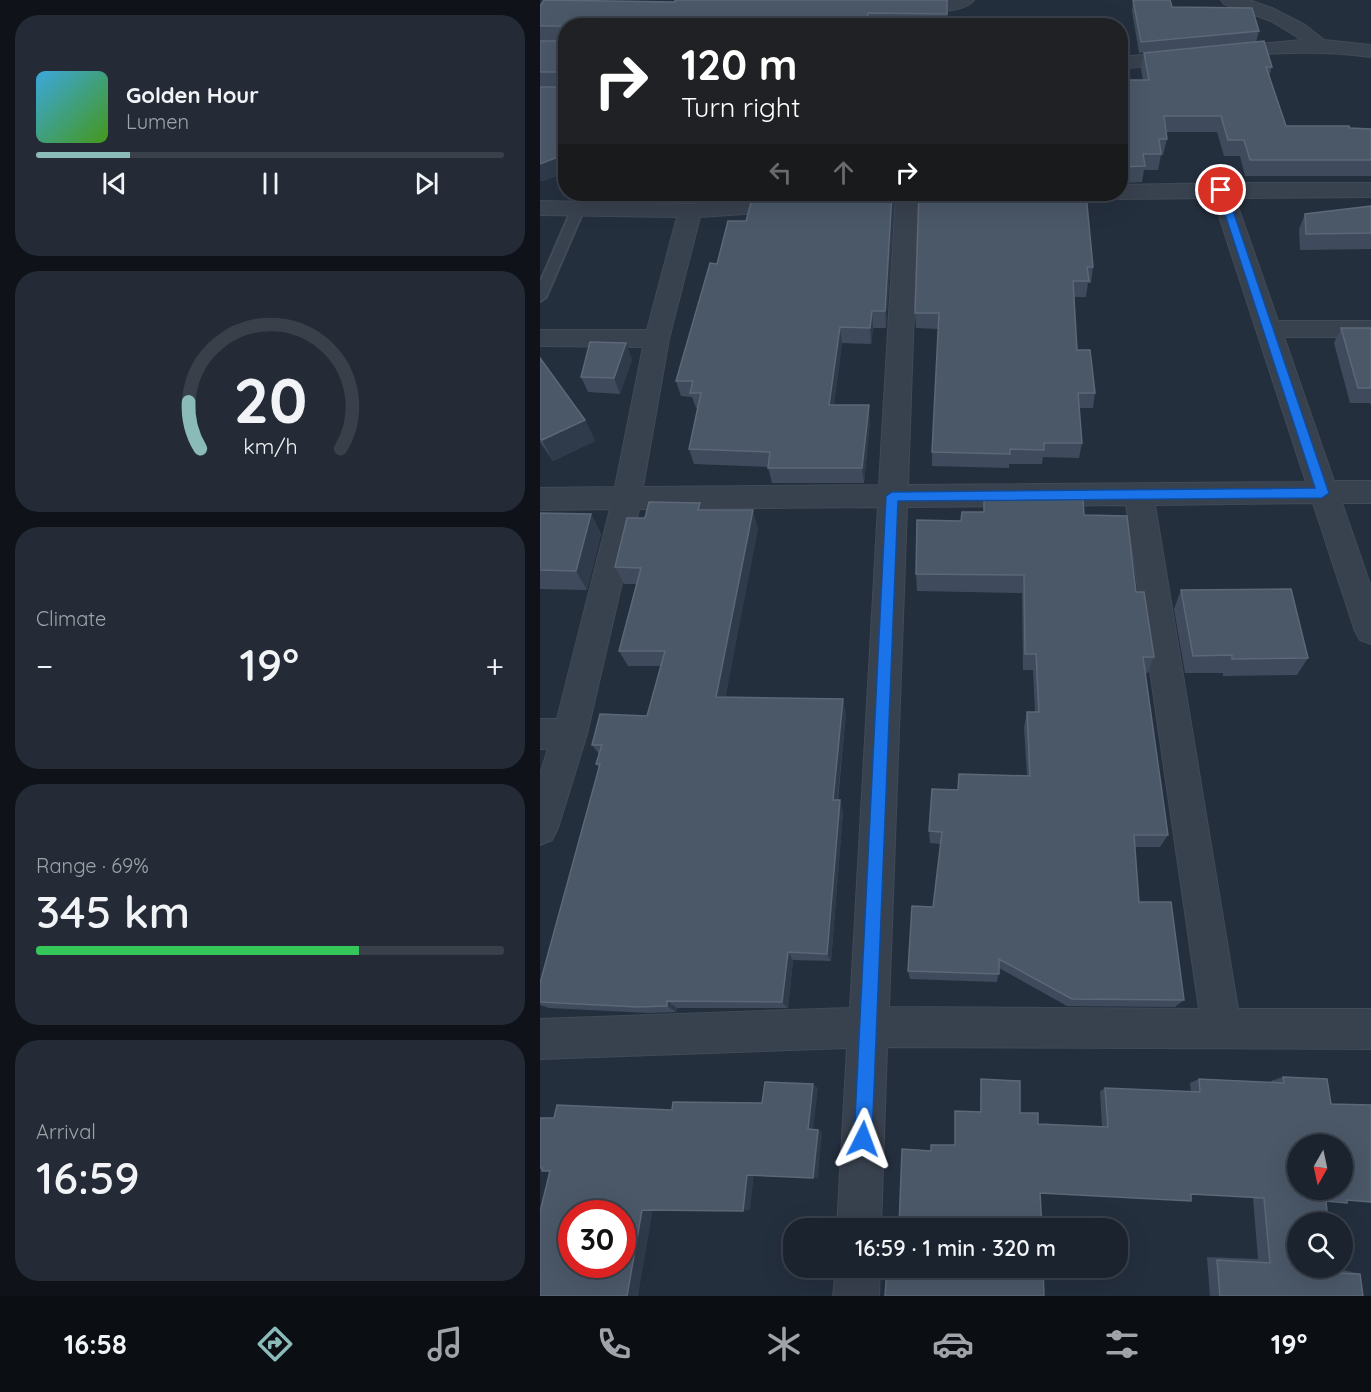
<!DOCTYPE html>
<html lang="en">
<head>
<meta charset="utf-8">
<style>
  body { margin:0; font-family:Quicksand,sans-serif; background:#242b36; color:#f1f3f6; height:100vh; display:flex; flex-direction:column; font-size:22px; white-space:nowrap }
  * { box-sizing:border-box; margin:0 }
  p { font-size:20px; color:#a0a4aa }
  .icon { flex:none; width:33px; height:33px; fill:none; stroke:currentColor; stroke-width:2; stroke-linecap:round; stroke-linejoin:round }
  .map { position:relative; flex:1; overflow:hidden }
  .side { display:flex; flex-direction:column; gap:15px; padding:15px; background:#0f1319; width:540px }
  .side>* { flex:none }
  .hud { position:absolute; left:18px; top:18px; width:570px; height:183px; border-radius:24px; box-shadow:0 6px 24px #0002,0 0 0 2px #39404a; background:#202124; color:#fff; overflow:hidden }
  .needle { width:39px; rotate:189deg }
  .tools { position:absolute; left:747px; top:1134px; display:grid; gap:12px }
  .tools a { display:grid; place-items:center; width:66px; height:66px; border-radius:50%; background:#1b232e; box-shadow:0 6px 24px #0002,0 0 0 2px #39404a; font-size:30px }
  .speed { position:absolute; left:18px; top:1200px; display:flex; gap:12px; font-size:30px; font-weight:700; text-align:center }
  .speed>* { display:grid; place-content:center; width:78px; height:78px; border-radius:50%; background:#1b232e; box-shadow:0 6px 24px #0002,0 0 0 2px #39404a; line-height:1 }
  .speed .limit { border:9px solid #d22; background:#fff; color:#111 }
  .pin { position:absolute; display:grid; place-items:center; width:51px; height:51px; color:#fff; margin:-26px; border:3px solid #fff; border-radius:50%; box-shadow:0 2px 6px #0007 }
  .me { position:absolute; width:66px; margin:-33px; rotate:3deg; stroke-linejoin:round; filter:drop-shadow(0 0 4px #0008) }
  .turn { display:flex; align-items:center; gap:21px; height:126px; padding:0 24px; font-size:27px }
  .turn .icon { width:78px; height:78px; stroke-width:2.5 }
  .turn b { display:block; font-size:42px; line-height:51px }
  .lanes { display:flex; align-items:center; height:57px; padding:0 24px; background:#0003; justify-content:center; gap:30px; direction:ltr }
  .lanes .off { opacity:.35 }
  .big { font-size:45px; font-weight:600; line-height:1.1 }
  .side .card { flex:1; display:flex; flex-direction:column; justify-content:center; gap:9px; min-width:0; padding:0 21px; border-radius:24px; background:#242b36 }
  .side .dial { align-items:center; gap:0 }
  .dial svg { height:156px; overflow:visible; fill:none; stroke:#39404a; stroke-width:7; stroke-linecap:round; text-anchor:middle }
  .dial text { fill:#f1f3f6; stroke:none }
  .song { display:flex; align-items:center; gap:18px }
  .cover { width:72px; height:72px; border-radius:9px; background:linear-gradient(135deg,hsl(200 70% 55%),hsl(100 70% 35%)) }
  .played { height:6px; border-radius:3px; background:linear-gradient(90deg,#8bbbb9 20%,#39404a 20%) }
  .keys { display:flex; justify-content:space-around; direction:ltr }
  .heat { display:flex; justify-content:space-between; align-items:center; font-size:33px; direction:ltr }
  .charge { height:9px; border-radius:4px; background:linear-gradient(90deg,#34c759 69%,#39404a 0) }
  .trip { position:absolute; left:243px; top:1218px; width:345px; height:60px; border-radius:24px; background:#1b232e; box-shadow:0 6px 24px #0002,0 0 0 2px #39404a; font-weight:600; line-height:60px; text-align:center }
  .dock { display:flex; height:96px; justify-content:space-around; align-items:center; background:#0b0e12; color:#a0a4aa }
  .dock .icon { width:42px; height:42px }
  .dock .current { color:#8bbbb9 }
  .dock b { font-size:27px; color:#f1f3f6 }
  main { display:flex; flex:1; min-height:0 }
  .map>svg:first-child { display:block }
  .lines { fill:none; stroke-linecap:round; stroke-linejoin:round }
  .service-casing { stroke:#414a57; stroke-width:4 }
  .minor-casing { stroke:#414a57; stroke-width:2 }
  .service { fill:#38414e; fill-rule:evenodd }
  .minor { fill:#38414e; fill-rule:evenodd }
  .wall { fill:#3f4b5c }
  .shaded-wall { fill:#2f3b4b }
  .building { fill:#4b5868; stroke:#5c6777; stroke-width:1.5; fill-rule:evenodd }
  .route { fill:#1a73e8; stroke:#114b97; stroke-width:1.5 }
</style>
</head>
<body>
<main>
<section class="side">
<div class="card">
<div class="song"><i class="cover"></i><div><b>Golden Hour</b><p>Lumen</p></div></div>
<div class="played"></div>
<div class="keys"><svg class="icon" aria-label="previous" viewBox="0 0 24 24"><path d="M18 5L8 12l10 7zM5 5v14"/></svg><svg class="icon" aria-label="pause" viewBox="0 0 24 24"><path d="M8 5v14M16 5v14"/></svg><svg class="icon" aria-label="next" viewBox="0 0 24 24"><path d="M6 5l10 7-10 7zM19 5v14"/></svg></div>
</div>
<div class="card dial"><svg viewBox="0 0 100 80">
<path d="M14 69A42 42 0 1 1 86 69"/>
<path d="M14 69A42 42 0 0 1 8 45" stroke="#8bbbb9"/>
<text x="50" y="56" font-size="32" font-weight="700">20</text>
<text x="50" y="72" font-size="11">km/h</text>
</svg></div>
<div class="card"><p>Climate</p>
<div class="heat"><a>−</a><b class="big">19°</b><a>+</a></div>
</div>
<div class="card"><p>Range · 69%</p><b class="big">345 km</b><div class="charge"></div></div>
<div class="card"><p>Arrival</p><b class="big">16:59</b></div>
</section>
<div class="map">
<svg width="831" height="1296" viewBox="0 0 831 1296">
  <rect width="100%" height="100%" fill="#242f3e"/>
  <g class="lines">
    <defs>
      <path id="service" d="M38,205L44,209L6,297L0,301V283L32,209Z"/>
      <path id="minor" d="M363,0H434C423,15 375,13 358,9L355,5Z
        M681,0H709L732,8L765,25L784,40L831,45V57C748,45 663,61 580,69V57L762,40L731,21L684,4Z
        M681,183H831V197L695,198L738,321H831V337H744L794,481H831V503H802L831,587V644L820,640L815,631L773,503L615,505L698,1009H831V1049L347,1047L341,1228H297L307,1048L0,1059V1019L310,1008L338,507L99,509L47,734L18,828L12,840L0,845V774L8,749H0V719H17L70,509L0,510V488L75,487L103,347L0,346V330H107L137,217L0,215V201L150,204L251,197L259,199L262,204L259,209L251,211L160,217L129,339L103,487L339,485L356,194H378L368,485L766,482L673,198L580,199L572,197L570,194H580V185ZM586,505L659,1009L349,1007L367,507Z
        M296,1268H340L339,1296H293Z"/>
    </defs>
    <use href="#service" class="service-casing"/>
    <use href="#minor" class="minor-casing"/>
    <use href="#service" class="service"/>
    <use href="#minor" class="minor"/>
  </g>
  <path class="wall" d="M4,0H53L54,1L408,12L407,26H26V172L6,180L0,181V6Z
    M593,0L632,7L719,31L716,42L599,53L592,11Z
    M604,53L732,67L729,76L746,126L831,129V176H705L700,156H684L677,132H626L627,139L623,155H621L618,170H604L602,182L580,183V80H603L601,69Z
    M285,194H353L354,205L346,328H333L331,344L302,343L294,405L330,421L324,483H232L228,467L154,464L149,449L157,408H156L152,397L141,396L136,381L177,264L206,221Z
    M379,194L553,267L551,283H548L546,297H534L537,350L555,393L553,408H539L542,443L539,458L503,457L502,464H469V468L392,466V452L398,329L376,328L375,313Z
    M831,206V249L760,250L759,229L765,214Z
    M801,328H831V406L830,403H810L794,343Z
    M0,358L45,420L55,441L13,461L0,442Z
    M92,359L80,394L48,392L41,377Z
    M444,499L544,515L596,592L614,657L608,673H605L628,835L620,847H595L599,902L644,1000L635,1007L527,1006L459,968L457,982L370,979L368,971L393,907L401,844L390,843L389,831L418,790L487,776L484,727L487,712H495L493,670H483L482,593L377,591L376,574L421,521L444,512Z
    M162,510L218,528L185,697L306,713L298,800L303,812L291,961L253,960L248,1008H137L136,1012L109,1013L9,1008L0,1005V983L59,767L56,764L59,754L52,745L107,716L121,666H88L79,651L96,584H84L75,567L105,518Z
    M0,513L51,514L61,534L47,590L0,589Z
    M641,590L768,658L757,675L683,676V673H645L634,609Z
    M743,1077L807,1200L786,1201L794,1270H804L820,1274L823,1296H670L667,1257L718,1259L713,1198L391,1151L415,1145L440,1112L441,1083V1079L480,1113L498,1124L562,1127L560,1091L565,1088L651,1092L650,1083L659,1079L732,1082L731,1081Z"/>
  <path class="shaded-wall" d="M26,154V172L6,180L0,181V164Z
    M352,194L354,205L346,328L345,311Z
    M332,311L333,328L331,344L330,328Z
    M300,327L302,343L292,420L289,405Z
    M86,343L92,359L80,394L74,378Z
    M329,405L330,421L324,483L322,468Z
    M45,420L55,441L13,461L2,440Z
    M213,510L218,528L183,711L176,697Z
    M51,514L61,534L47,590L36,571Z
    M303,699L306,713L296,812L293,800Z
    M300,800L303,812L291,961L287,954Z
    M248,952L253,960L248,1008L242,1002Z
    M127,1001L137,1008L136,1012L127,1006Z
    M273,1084L278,1088L273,1131L268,1129Z
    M278,1130L282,1132L278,1178H273Z
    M207,1175H214L210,1210L203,1211Z
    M113,1209L98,1296H87L102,1210Z"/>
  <path class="building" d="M4,0L135,2V0H407V14L328,13L326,26H26V154L0,164V87H22V72H0V41H22V26H0V6Z
    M593,0H630L632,7L712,8L719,31L601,42Z
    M724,41L732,67H726L746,126H809L810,128L831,129V160H710L704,140H688L681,116H624L627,139H619L621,154H603L605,166L580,167V80H609L604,53Z
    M285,194H352L345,311H332L330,328L300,327L289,405H329L322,468H228L230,452L149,449L161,393H150L153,381H136L170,263L177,264L188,221H206L212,199Z
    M379,194H546L553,267H547L549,281H533L537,350H550L555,393H538L542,443H504V450L470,449V454L392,452L399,313H375Z
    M831,206V233L766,234L765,214Z
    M801,328H831V388H818Z
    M50,342L86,343L74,378L41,377Z
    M0,358L45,420L2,440L0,438Z
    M444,499L543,500L544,515L587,516L596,592H604L614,657H603L628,835H594L599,902H631L644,1000L532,999L459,959V974L368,971L372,906L393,907L402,832L389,831L392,789L418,790L419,774L490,776L487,712H499L496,654H485L484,575L376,574L377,520L421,521L422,512H444Z
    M109,502L160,503L158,510H213L176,697L303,699L293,800H300L287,954L248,952L242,1002L127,1001V1006L98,1007L0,1002V983L60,764H56L62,745H52L60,714L107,716L125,651H79L101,568L75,567L87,518H105Z
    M0,513L51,514L36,571L0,570Z
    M751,589L768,658L692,659V655L653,656L641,590Z
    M743,1077L787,1079L791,1104L831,1105V1202L807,1200V1203L786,1201L788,1222H758V1268H794V1273L820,1274L823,1296H680L677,1260L730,1263L724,1198L651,1194V1201L500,1193L502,1228H359L362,1149L391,1151V1145H415V1111L441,1112V1079L480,1081V1113H498V1124L568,1127L565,1088L660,1092L659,1079L744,1083ZM758,1144H802V1190H758Z
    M225,1082L273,1084L268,1129L278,1130L273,1178L207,1175L203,1211L102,1210L87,1296H0V1212L10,1171H2V1168H0V1118H14L17,1105L132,1110L133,1102L222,1103ZM32,1214H82V1264H32Z
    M347,1268H503L504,1296H345Z"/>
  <path class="route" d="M678,188L686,190L789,493L782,498L358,501L332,1139L330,1146L323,1148L317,1146L314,1139L346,496L352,492L775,488L677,190Z"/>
</svg>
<div class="tools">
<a><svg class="needle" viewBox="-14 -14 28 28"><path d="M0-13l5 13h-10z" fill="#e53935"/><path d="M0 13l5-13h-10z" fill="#a0a4aa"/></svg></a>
<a><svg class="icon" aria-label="search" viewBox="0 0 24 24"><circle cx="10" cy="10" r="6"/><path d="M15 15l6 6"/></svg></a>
</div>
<div class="speed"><div class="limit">30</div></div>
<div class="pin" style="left:681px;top:190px;background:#d93025"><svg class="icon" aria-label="arrive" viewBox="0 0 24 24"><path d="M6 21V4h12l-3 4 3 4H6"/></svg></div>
<svg class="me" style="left:323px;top:1139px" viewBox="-20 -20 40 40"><path d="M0-17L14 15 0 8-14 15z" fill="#1a73e8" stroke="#fff" stroke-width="4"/></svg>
<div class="trip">16:59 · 1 min · 320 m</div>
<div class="hud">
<div class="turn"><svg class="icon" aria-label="right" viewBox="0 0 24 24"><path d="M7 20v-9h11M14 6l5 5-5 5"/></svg><div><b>120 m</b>Turn right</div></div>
<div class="lanes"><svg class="icon off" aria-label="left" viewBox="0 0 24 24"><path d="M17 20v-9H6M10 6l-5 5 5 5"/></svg><svg class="icon off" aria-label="ahead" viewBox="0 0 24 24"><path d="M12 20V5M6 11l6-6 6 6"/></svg><svg class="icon" aria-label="right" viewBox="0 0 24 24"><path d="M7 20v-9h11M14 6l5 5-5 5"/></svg></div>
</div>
</div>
</main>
<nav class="dock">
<b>16:58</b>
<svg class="icon current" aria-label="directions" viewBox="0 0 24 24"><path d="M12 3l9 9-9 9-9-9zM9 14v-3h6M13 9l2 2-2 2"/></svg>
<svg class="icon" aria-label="music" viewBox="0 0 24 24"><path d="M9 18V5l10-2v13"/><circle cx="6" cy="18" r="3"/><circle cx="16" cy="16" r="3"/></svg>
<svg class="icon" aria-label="phone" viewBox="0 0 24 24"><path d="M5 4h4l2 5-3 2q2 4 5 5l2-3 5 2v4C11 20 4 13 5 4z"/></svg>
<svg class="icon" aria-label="climate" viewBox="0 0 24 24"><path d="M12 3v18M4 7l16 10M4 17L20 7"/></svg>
<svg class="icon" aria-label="car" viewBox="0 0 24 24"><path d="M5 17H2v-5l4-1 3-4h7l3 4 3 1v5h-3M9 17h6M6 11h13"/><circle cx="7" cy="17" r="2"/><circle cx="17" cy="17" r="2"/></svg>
<svg class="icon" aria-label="filters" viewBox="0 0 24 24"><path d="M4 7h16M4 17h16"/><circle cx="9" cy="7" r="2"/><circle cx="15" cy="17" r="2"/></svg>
<b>19°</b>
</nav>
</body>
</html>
